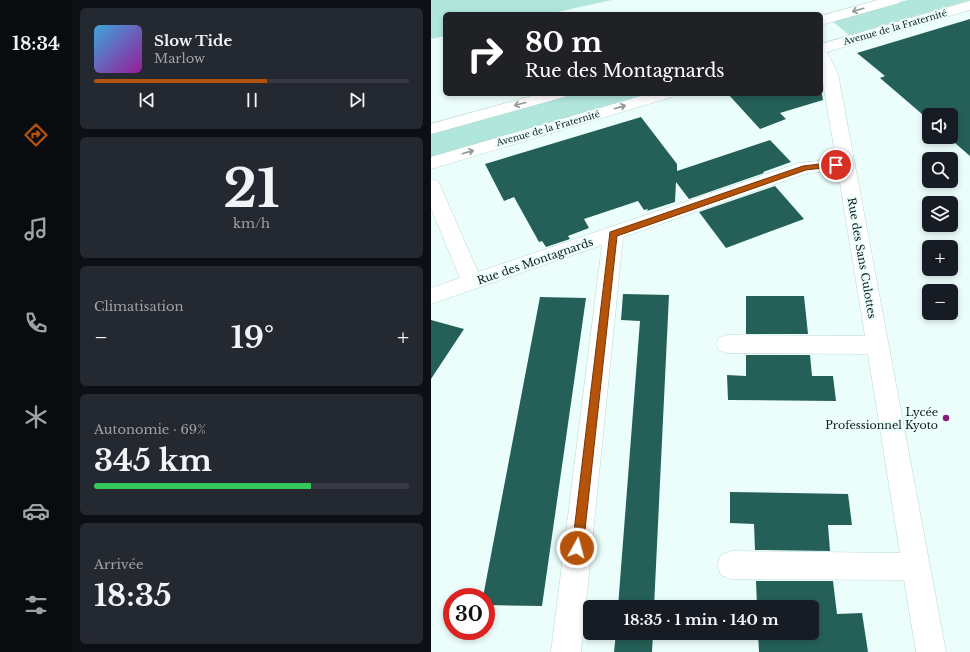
<!DOCTYPE html>
<html lang="fr">
<head>
<meta charset="utf-8">
<style>
  body { margin:0; font-family:"Libre Baskerville",serif; background:#242831; color:#f1f3f6; height:100vh; display:flex; flex-direction:column; font-size:15px; white-space:nowrap }
  * { box-sizing:border-box; margin:0 }
  p { font-size:13px; color:#9ea1a6 }
  .icon { flex:none; width:22px; height:22px; fill:none; stroke:currentColor; stroke-width:2; stroke-linecap:round; stroke-linejoin:round }
  .map { position:relative; flex:1; overflow:hidden }
  .sheet { display:flex; flex-direction:column; gap:8px; padding:8px; background:#0d0f14; width:359px }
  .sheet>* { flex:none }
  .hud { position:absolute; left:12px; top:12px; width:380px; height:84px; border-radius:6px; box-shadow:0 2px 6px #0003; background:#202124; color:#fff; overflow:hidden }
  .tools { position:absolute; left:491px; top:108px; display:grid; gap:8px }
  .tools a { display:grid; place-items:center; width:36px; height:36px; border-radius:6px; background:#171b24; box-shadow:0 2px 6px #0003; font-size:20px }
  .speed { position:absolute; left:12px; top:588px; display:flex; gap:8px; font-size:20px; font-weight:700; text-align:center }
  .speed>* { display:grid; place-content:center; width:52px; height:52px; border-radius:50%; background:#171b24; box-shadow:0 2px 6px #0003; line-height:1 }
  .speed .limit { border:6px solid #d22; background:#fff; color:#111 }
  .pin { position:absolute; display:grid; place-items:center; width:34px; height:34px; color:#fff; margin:-17px; border:2px solid #fff; border-radius:50%; box-shadow:0 1px 4px #0007 }
  .me { position:absolute; width:44px; margin:-22px; rotate:7deg; stroke-linejoin:round; filter:drop-shadow(0 0 3px #0008) }
  .turn { display:flex; align-items:center; gap:14px; height:84px; padding:0 16px; font-size:18px }
  .turn .icon { width:52px; height:52px; stroke-width:2.5 }
  .turn b { display:block; font-size:28px; line-height:34px }
  .big { font-size:30px; font-weight:800; line-height:1.1 }
  .sheet .tile { flex:1; display:flex; flex-direction:column; justify-content:center; gap:6px; min-width:0; padding:0 14px; border-radius:6px; background:#242831 }
  .sheet .dial { align-items:center; gap:0 }
  .dial b { font-size:52px; line-height:1 }
  .song { display:flex; align-items:center; gap:12px }
  .cover { width:48px; height:48px; border-radius:6px; background:linear-gradient(135deg,hsl(200 70% 55%),hsl(300 70% 35%)) }
  .played { height:4px; border-radius:2px; background:linear-gradient(90deg,#b45309 55%,#363941 55%) }
  .keys { display:flex; justify-content:space-around; direction:ltr }
  .heat { display:flex; justify-content:space-between; align-items:center; font-size:22px; direction:ltr }
  .charge { height:6px; border-radius:3px; background:linear-gradient(90deg,#34c759 69%,#363941 0) }
  .trip { position:absolute; left:152px; top:600px; width:236px; height:40px; border-radius:6px; background:#171b24; box-shadow:0 2px 6px #0003; font-weight:800; line-height:40px; text-align:center }
  main { display:flex; flex:1; min-height:0 }
  .tab-bar { display:flex; flex-direction:column; width:72px; justify-content:space-around; align-items:center; background:#090b0e; color:#9ea1a6 }
  .tab-bar .icon { width:28px; height:28px }
  .tab-bar .current { color:#b45309 }
  .tab-bar b { font-size:18px; color:#f1f3f6 }
  .map>svg:first-child { display:block }
  .green { fill:#b1e6dd }
  .building { fill:#256058 }
  .lines { fill:none; stroke-linecap:round; stroke-linejoin:round }
  .minor-casing { stroke:#bad9d3; stroke-width:1 }
  .minor { fill:#fff; fill-rule:evenodd }
  .oneway { stroke:#939898 }
  .route { fill:#b45309; stroke:#753606 }
  .poi-dot { fill:#8b1c7f; stroke:#ebfefb; stroke-width:1.5 }
  .labels { text-anchor:middle; dominant-baseline:central; stroke-width:4; stroke-linejoin:round; paint-order:stroke }
  .far-street-label { font-size:9px; fill:#101b19; stroke:#ebfefb }
  .street-label { font-size:11px; fill:#101b19; stroke:#ebfefb }
  .poi-label { font-size:11px; fill:#101b19; stroke:#ebfefb; text-anchor:end }
</style>
</head>
<body>
<main>
<nav class="tab-bar">
<b>18:34</b>
<svg class="icon current" aria-label="directions" viewBox="0 0 24 24"><path d="M12 3l9 9-9 9-9-9zM9 14v-3h6M13 9l2 2-2 2"/></svg>
<svg class="icon" aria-label="music" viewBox="0 0 24 24"><path d="M9 18V5l10-2v13"/><circle cx="6" cy="18" r="3"/><circle cx="16" cy="16" r="3"/></svg>
<svg class="icon" aria-label="phone" viewBox="0 0 24 24"><path d="M5 4h4l2 5-3 2q2 4 5 5l2-3 5 2v4C11 20 4 13 5 4z"/></svg>
<svg class="icon" aria-label="climate" viewBox="0 0 24 24"><path d="M12 3v18M4 7l16 10M4 17L20 7"/></svg>
<svg class="icon" aria-label="car" viewBox="0 0 24 24"><path d="M5 17H2v-5l4-1 3-4h7l3 4 3 1v5h-3M9 17h6M6 11h13"/><circle cx="7" cy="17" r="2"/><circle cx="17" cy="17" r="2"/></svg>
<svg class="icon" aria-label="filters" viewBox="0 0 24 24"><path d="M4 7h16M4 17h16"/><circle cx="9" cy="7" r="2"/><circle cx="15" cy="17" r="2"/></svg>
</nav>
<section class="sheet">
<div class="tile">
<div class="song"><i class="cover"></i><div><b>Slow Tide</b><p>Marlow</p></div></div>
<div class="played"></div>
<div class="keys"><svg class="icon" aria-label="previous" viewBox="0 0 24 24"><path d="M18 5L8 12l10 7zM5 5v14"/></svg><svg class="icon" aria-label="pause" viewBox="0 0 24 24"><path d="M8 5v14M16 5v14"/></svg><svg class="icon" aria-label="next" viewBox="0 0 24 24"><path d="M6 5l10 7-10 7zM19 5v14"/></svg></div>
</div>
<div class="tile dial"><b>21</b><p>km/h</p></div>
<div class="tile"><p>Climatisation</p>
<div class="heat"><a>−</a><b class="big">19°</b><a>+</a></div>
</div>
<div class="tile"><p>Autonomie · 69%</p><b class="big">345 km</b><div class="charge"></div></div>
<div class="tile"><p>Arrivée</p><b class="big">18:35</b></div>
</section>
<div class="map">
<svg width="539" height="652" viewBox="0 0 539 652">
  <rect width="100%" height="100%" fill="#ebfefb"/>
  <path class="green" d="M0,0H181L117,14H14V36L0,39Z
    M477,0H539L418,35L401,21Z
    M143,94H217L0,157V134Z"/>
  <path class="building" d="M539,19V156L517,137H520V115H498V120L449,78L454,76L426,53Z
    M297,94H391L392,100L349,113L355,119L329,129Z
    M210,117L246,164V171L339,140L360,162L332,172L333,173L258,199L245,182L244,202L216,211L217,209L213,210L207,201L153,219L158,228L137,236L139,239L115,247L111,241L108,242L83,197L73,201L54,164Z
    M344,186L373,219L295,248L268,212Z
    M192,294L238,295L223,607H187L209,321L190,320Z
    M315,296H373L377,334H315Z
    M109,297L155,298L111,606L55,605V597H52Z
    M0,320L33,329L0,379Z
    M315,355H379L381,376H402L405,401L297,400L296,375L315,376Z
    M299,492L417,494L421,525H397L399,551L324,550L323,524L299,523Z
    M325,581H402L406,614L431,613L437,652H328L327,633H381V607H326Z
    M185,633H222L221,652H183Z"/>
  <g class="lines">
    <defs>
      <path id="minor" d="M447,0H470L468,3L390,25V16Z
        M539,1V10L396,52L407,74L515,652H485L473,580L300,579L290,575L286,565L290,555L300,551L469,553L437,354L296,353L288,350L285,344L288,338L296,335L434,336L407,171L376,173L192,237L150,652H120L171,245L0,304V288L29,278L0,208V179L7,181L9,185L47,272L368,163L405,159L390,72V44Z
        M108,94H135L133,97L0,134V124Z
        M217,94H243L241,97L0,169V157Z"/>
    </defs>
    <use href="#minor" class="minor-casing"/>
    <use href="#minor" class="minor"/>
  </g>
  <defs><path id="oneway-shaft" d="M-6 0H5M1.5-3L5.5 0L1.5 3" fill="none" stroke-width="1.6" stroke-linecap="round" stroke-linejoin="round"/></defs>
  <g class="oneway">
    <use href="#oneway-shaft" transform="translate(427 10) rotate(164)"/>
    <use href="#oneway-shaft" transform="translate(89 104) rotate(165)"/>
    <use href="#oneway-shaft" transform="translate(189 107) rotate(-16)"/>
    <use href="#oneway-shaft" transform="translate(37 152) rotate(-16)"/>
  </g>
  <path class="route" d="M405,162L407,163V166L375,170L186,236L152,548L150,552L146,553L142,552L141,548L179,232L372,166Z"/>
  <circle class="poi-dot" cx="515" cy="418" r="4"/>
  <g class="labels">
    <g class="far-street-label">
      <text transform="translate(464 27) rotate(-16)">Avenue de la Fraternité</text>
      <text transform="translate(117 128) rotate(-16)">Avenue de la Fraternité</text>
    </g>
    <g class="street-label">
      <text transform="translate(431 258) rotate(80)">Rue des Sans Culottes</text>
      <text transform="translate(104 261) rotate(-19)">Rue des Montagnards</text>
    </g>
    <g class="poi-label">
      <text x="507" y="412">Lycée<tspan x="507" dy="13">Professionnel Kyoto</tspan></text>
    </g>
  </g>
</svg>
<div class="tools">
<a><svg class="icon" aria-label="sound" viewBox="0 0 24 24"><path d="M4 9h4l5-4v14l-5-4H4zM17 9q2 3 0 6"/></svg></a>
<a><svg class="icon" aria-label="search" viewBox="0 0 24 24"><circle cx="10" cy="10" r="6"/><path d="M15 15l6 6"/></svg></a>
<a><svg class="icon" aria-label="layers" viewBox="0 0 24 24"><path d="M12 4l9 5-9 5-9-5zM3 14l9 5 9-5"/></svg></a>
<a>+</a>
<a>−</a>
</div>
<div class="speed"><div class="limit">30</div></div>
<div class="pin" style="left:405px;top:165px;background:#d93025"><svg class="icon" aria-label="arrive" viewBox="0 0 24 24"><path d="M6 21V4h12l-3 4 3 4H6"/></svg></div>
<svg class="me" style="left:146px;top:548px" viewBox="-20 -20 40 40"><circle r="17" fill="#b45309" stroke="#fff" stroke-width="3"/><path d="M0-11L8 9 0 5-8 9z" fill="#fff"/></svg>
<div class="trip">18:35 · 1 min · 140 m</div>
<div class="hud">
<div class="turn"><svg class="icon" aria-label="right" viewBox="0 0 24 24"><path d="M7 20v-9h11M14 6l5 5-5 5"/></svg><div><b>80 m</b>Rue des Montagnards</div></div>
</div>
</div>
</main>
</body>
</html>
